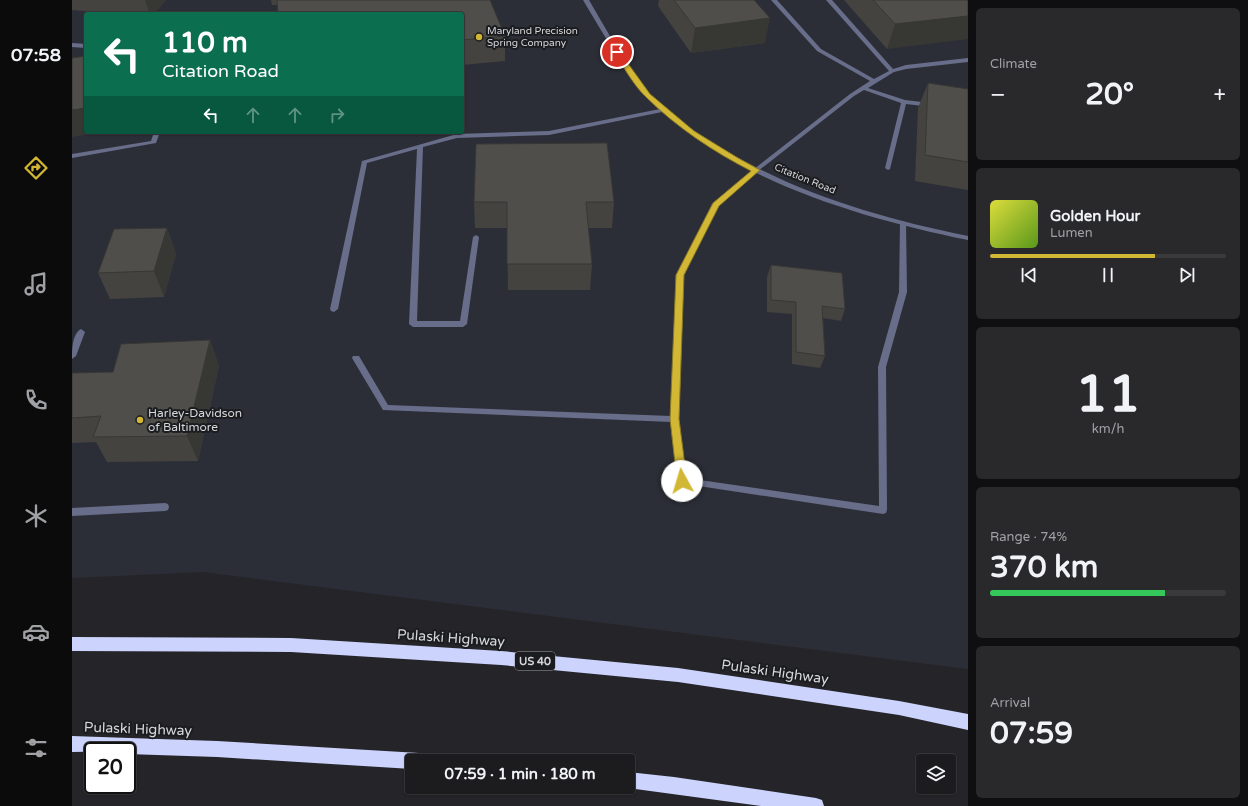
<!DOCTYPE html>
<html lang="en">
<head>
<meta charset="utf-8">
<style>
  body { margin:0; font-family:"Varela Round",sans-serif; background:#29292c; color:#f1f3f6; height:100vh; display:flex; flex-direction:column; font-size:15px; white-space:nowrap }
  * { box-sizing:border-box; margin:0 }
  p { font-size:13px; color:#a0a1a4 }
  .icon { flex:none; width:22px; height:22px; fill:none; stroke:currentColor; stroke-width:2; stroke-linecap:round; stroke-linejoin:round }
  .map { position:relative; flex:1; overflow:hidden }
  .side { display:flex; flex-direction:column; gap:8px; padding:8px; background:#0f0f11; width:280px }
  .side>* { flex:none }
  .banner { position:absolute; left:12px; top:12px; width:380px; height:122px; border-radius:4px; box-shadow:0 1px 3px #0004,0 0 0 1px #3a3a3d; background:#0b6e4f; color:#fff; overflow:hidden }
  .controls { position:absolute; left:844px; top:754px; display:grid; gap:8px }
  .controls a { display:grid; place-items:center; width:40px; height:40px; border-radius:4px; background:#1c1c1f; box-shadow:0 1px 3px #0004,0 0 0 1px #3a3a3d; font-size:20px }
  .speed { position:absolute; left:12px; top:742px; display:flex; gap:8px; font-size:20px; font-weight:700; text-align:center }
  .speed>* { display:grid; place-content:center; width:52px; height:52px; border-radius:50%; background:#1c1c1f; box-shadow:0 1px 3px #0004,0 0 0 1px #3a3a3d; line-height:1 }
  .speed .limit { border:2px solid #111; border-radius:6px; background:#fff; color:#111 }
  .pin { position:absolute; display:grid; place-items:center; width:34px; height:34px; color:#fff; margin:-17px; border:2px solid #fff; border-radius:50%; box-shadow:0 1px 4px #0007 }
  .me { position:absolute; width:44px; margin:-22px; rotate:354deg; stroke-linejoin:round; filter:drop-shadow(0 0 3px #0008) }
  .turn { display:flex; align-items:center; gap:14px; height:84px; padding:0 12px; font-size:18px }
  .turn .icon { width:52px; height:52px; stroke-width:2.5 }
  .turn b { display:block; font-size:28px; line-height:34px }
  .lanes { display:flex; align-items:center; height:38px; padding:0 12px; background:#0003; justify-content:center; gap:20px; direction:ltr }
  .lanes .off { opacity:.35 }
  .big { font-size:30px; font-weight:700; line-height:1.1 }
  .side .tile { flex:1; display:flex; flex-direction:column; justify-content:center; gap:6px; min-width:0; padding:0 14px; border-radius:6px; background:#29292c }
  .side .dial { align-items:center; gap:0 }
  .dial b { font-size:52px; line-height:1 }
  .song { display:flex; align-items:center; gap:12px }
  .cover { width:48px; height:48px; border-radius:6px; background:linear-gradient(135deg,hsl(60 70% 55%),hsl(90 70% 35%)) }
  .played { height:4px; border-radius:2px; background:linear-gradient(90deg,#d2b735 70%,#3a3a3d 70%) }
  .keys { display:flex; justify-content:space-around; direction:ltr }
  .heat { display:flex; justify-content:space-between; align-items:center; font-size:22px; direction:ltr }
  .charge { height:6px; border-radius:3px; background:linear-gradient(90deg,#34c759 74%,#3a3a3d 0) }
  .trip { position:absolute; left:333px; top:754px; width:230px; height:40px; border-radius:4px; background:#1c1c1f; box-shadow:0 1px 3px #0004,0 0 0 1px #3a3a3d; font-weight:700; line-height:40px; text-align:center }
  main { display:flex; flex:1; min-height:0 }
  .tab-bar { display:flex; flex-direction:column; width:72px; justify-content:space-around; align-items:center; background:#0b0b0c; color:#a0a1a4 }
  .tab-bar .icon { width:28px; height:28px }
  .tab-bar .selected { color:#d2b735 }
  .tab-bar b { font-size:18px; color:#f1f3f6 }
  .map>svg:first-child { display:block }
  .built { fill:#2c2e37; fill-rule:evenodd }
  .lines { fill:none; stroke-linecap:round; stroke-linejoin:round }
  .lane { fill:#686d89; fill-rule:evenodd }
  .street { fill:#686d89; fill-rule:evenodd }
  .highway { fill:#ccd4fd; fill-rule:evenodd }
  .wall { fill:#444340 }
  .shaded-wall { fill:#373734 }
  .building { fill:#4f4e4a; stroke:#373734 }
  .route { fill:#d2b735; stroke:#872 }
  .poi-dot { fill:#d2b735; stroke:#1b1c1f; stroke-width:1.5 }
  .labels { text-anchor:middle; dominant-baseline:central; stroke-width:4; stroke-linejoin:round; paint-order:stroke }
  .far-poi-label { font-size:10px; fill:#d6d7da; stroke:#1b1c1f; text-anchor:start }
  .far-street-label { font-size:10px; fill:#d6d7da; stroke:#1b1c1f }
  .shield { fill:#1b1c1f; stroke:#9e9fa2; stroke-width:1 }
  .shield-label { font-size:11px; font-weight:bold; fill:#d6d7da }
  .poi-label { font-size:12px; fill:#d6d7da; stroke:#1b1c1f; text-anchor:start }
  .near-street-label { font-size:14px; fill:#d6d7da; stroke:#1b1c1f }
</style>
</head>
<body>
<main>
<nav class="tab-bar">
<b>07:58</b>
<svg class="icon selected" aria-label="directions" viewBox="0 0 24 24"><path d="M12 3l9 9-9 9-9-9zM9 14v-3h6M13 9l2 2-2 2"/></svg>
<svg class="icon" aria-label="music" viewBox="0 0 24 24"><path d="M9 18V5l10-2v13"/><circle cx="6" cy="18" r="3"/><circle cx="16" cy="16" r="3"/></svg>
<svg class="icon" aria-label="phone" viewBox="0 0 24 24"><path d="M5 4h4l2 5-3 2q2 4 5 5l2-3 5 2v4C11 20 4 13 5 4z"/></svg>
<svg class="icon" aria-label="climate" viewBox="0 0 24 24"><path d="M12 3v18M4 7l16 10M4 17L20 7"/></svg>
<svg class="icon" aria-label="car" viewBox="0 0 24 24"><path d="M5 17H2v-5l4-1 3-4h7l3 4 3 1v5h-3M9 17h6M6 11h13"/><circle cx="7" cy="17" r="2"/><circle cx="17" cy="17" r="2"/></svg>
<svg class="icon" aria-label="filters" viewBox="0 0 24 24"><path d="M4 7h16M4 17h16"/><circle cx="9" cy="7" r="2"/><circle cx="15" cy="17" r="2"/></svg>
</nav>
<div class="map">
<svg width="896" height="806" viewBox="0 0 896 806">
  <rect width="100%" height="100%" fill="#252529"/>
  <path class="built" d="M0,0H896V669L131,572L0,578ZM14,14H390V132H14Z"/>
  <g class="lines">
    <path class="lane" d="M699,0H705L749,49L802,79L817,71L754,0H760L821,69L834,65L896,58V62L834,69L822,72L796,88L833,100L859,103L862,105L859,107L834,104L818,169L816,170L813,168L829,103L792,90L782,96L686,171L646,205L612,275L607,419L614,478L807,506L806,367L827,292L828,223L831,221L834,223L835,292L814,367L815,510L814,513L811,514L607,483L599,422L311,410L280,358L281,356H287L316,405L599,416L604,275L640,204L682,169L778,94L798,81L745,51Z
      M0,43L14,44V48L0,47Z
      M593,108L595,109V111L477,135L385,138L351,147L345,321H388L401,237L404,235L407,237L395,324L391,327H341L337,324L345,149L295,163L266,309L262,312L259,311L258,309L290,161L385,134L477,131Z
      M82,132H88L84,143L0,158V154L79,141Z
      M9,329L13,332L4,356L0,359C0,350 0,334 9,329Z
      M93,503L96,504L97,507L96,510L93,511L0,516V508Z"/>
    <path class="street" d="M511,0H517C531,24 545,49 561,72C566,79 571,87 577,94C592,110 611,123 629,135C709,189 802,217 896,236V240C784,217 657,179 574,97C567,90 563,82 558,75C541,51 526,25 511,0Z"/>
    <path class="highway" d="M0,637L219,638L429,651L606,668L827,701L896,714V730L827,715L606,682L429,665L219,652L0,651Z
      M0,736L145,741L347,753L353,755L355,761H340V769L145,757L55,754V751L0,752Z
      M556,772L602,777L744,798L750,800L752,806H689L556,788L553,787H556Z"/>
  </g>
  <path class="wall" d="M0,0H94L82,14H45L1,10L0,11Z
    M199,0H418L433,36V61L390,65V14L205,5H200Z
    M587,0H682L693,43L619,53L586,6Z
    M772,0H896L815,49Z
    M856,83L896,89V190L843,181L846,108Z
    M402,202H542L540,228H516L520,264L518,290H436L435,228H403Z
    M95,228L104,254L92,297L38,299L26,273Z
    M699,265L773,309L769,321L751,318L753,356L748,368L720,364V314L695,312V277Z
    M138,340L147,366L126,461L35,462L24,442L0,443V373L41,372Z"/>
  <path class="shaded-wall" d="M73,0H94L82,14H78Z
    M896,16V39L815,49L823,24Z
    M698,18L693,43L619,53L623,28Z
    M14,108V132H32L0,137V110Z
    M95,228L104,254L92,297L82,271Z
    M138,340L147,366L126,461L115,436Z"/>
  <path class="building" d="M205,0H418L433,36L390,40V14H206Z
    M602,0H682L698,18L623,28Z
    M801,0H896V16L823,24Z
    M14,56V108L0,110V58Z
    M856,83L896,89V162L853,155Z
    M535,143L542,202H514L520,264H435V202H402L404,144Z
    M95,228L82,271L26,273L42,229Z
    M699,265L770,273L773,309L750,306L753,356L724,352V302L699,300Z
    M138,340L115,436L21,437L29,416L0,418V373L41,372L49,344Z"/>
  <path class="route" d="M543,51H547L578,94L622,131L666,158L688,170L647,206L612,275L607,419L615,481L613,484H606L605,481L598,419L604,275L641,203L679,171C642,152 604,127 574,97C562,86 551,66 542,52Z"/>
  <g class="poi-dot">
    <circle cx="407" cy="37" r="4"/>
    <circle cx="68" cy="420" r="4"/>
  </g>
  <g class="labels">
    <g class="far-poi-label">
      <text x="415" y="31">Maryland Precision<tspan x="415" dy="12">Spring Company</tspan></text>
    </g>
    <g class="far-street-label">
      <text transform="translate(733 179) rotate(22)">Citation Road</text>
    </g>
    <rect class="shield" x="443" y="652" width="40" height="18" rx="3"/>
    <g class="shield-label">
      <text x="463" y="661">US 40</text>
    </g>
    <g class="poi-label">
      <text x="76" y="413">Harley-Davidson<tspan x="76" dy="14">of Baltimore</tspan></text>
    </g>
    <g class="near-street-label">
      <text transform="translate(379 638) rotate(4)">Pulaski Highway</text>
      <text transform="translate(703 672) rotate(8)">Pulaski Highway</text>
      <text transform="translate(66 729) rotate(2)">Pulaski Highway</text>
    </g>
  </g>
</svg>
<div class="controls">
<a><svg class="icon" aria-label="layers" viewBox="0 0 24 24"><path d="M12 4l9 5-9 5-9-5zM3 14l9 5 9-5"/></svg></a>
</div>
<div class="speed"><div class="limit">20</div></div>
<div class="pin" style="left:545px;top:52px;background:#d93025"><svg class="icon" aria-label="arrive" viewBox="0 0 24 24"><path d="M6 21V4h12l-3 4 3 4H6"/></svg></div>
<svg class="me" style="left:610px;top:481px" viewBox="-20 -20 40 40"><circle r="19" fill="#fff"/><path d="M0-13L10 11 0 6-10 11z" fill="#d2b735"/></svg>
<div class="trip">07:59 · 1 min · 180 m</div>
<div class="banner">
<div class="turn"><svg class="icon" aria-label="left" viewBox="0 0 24 24"><path d="M17 20v-9H6M10 6l-5 5 5 5"/></svg><div><b>110 m</b>Citation Road</div></div>
<div class="lanes"><svg class="icon" aria-label="left" viewBox="0 0 24 24"><path d="M17 20v-9H6M10 6l-5 5 5 5"/></svg><svg class="icon off" aria-label="ahead" viewBox="0 0 24 24"><path d="M12 20V5M6 11l6-6 6 6"/></svg><svg class="icon off" aria-label="ahead" viewBox="0 0 24 24"><path d="M12 20V5M6 11l6-6 6 6"/></svg><svg class="icon off" aria-label="right" viewBox="0 0 24 24"><path d="M7 20v-9h11M14 6l5 5-5 5"/></svg></div>
</div>
</div>
<section class="side">
<div class="tile"><p>Climate</p>
<div class="heat"><a>−</a><b class="big">20°</b><a>+</a></div>
</div>
<div class="tile">
<div class="song"><i class="cover"></i><div><b>Golden Hour</b><p>Lumen</p></div></div>
<div class="played"></div>
<div class="keys"><svg class="icon" aria-label="previous" viewBox="0 0 24 24"><path d="M18 5L8 12l10 7zM5 5v14"/></svg><svg class="icon" aria-label="pause" viewBox="0 0 24 24"><path d="M8 5v14M16 5v14"/></svg><svg class="icon" aria-label="next" viewBox="0 0 24 24"><path d="M6 5l10 7-10 7zM19 5v14"/></svg></div>
</div>
<div class="tile dial"><b>11</b><p>km/h</p></div>
<div class="tile"><p>Range · 74%</p><b class="big">370 km</b><div class="charge"></div></div>
<div class="tile"><p>Arrival</p><b class="big">07:59</b></div>
</section>
</main>
</body>
</html>
